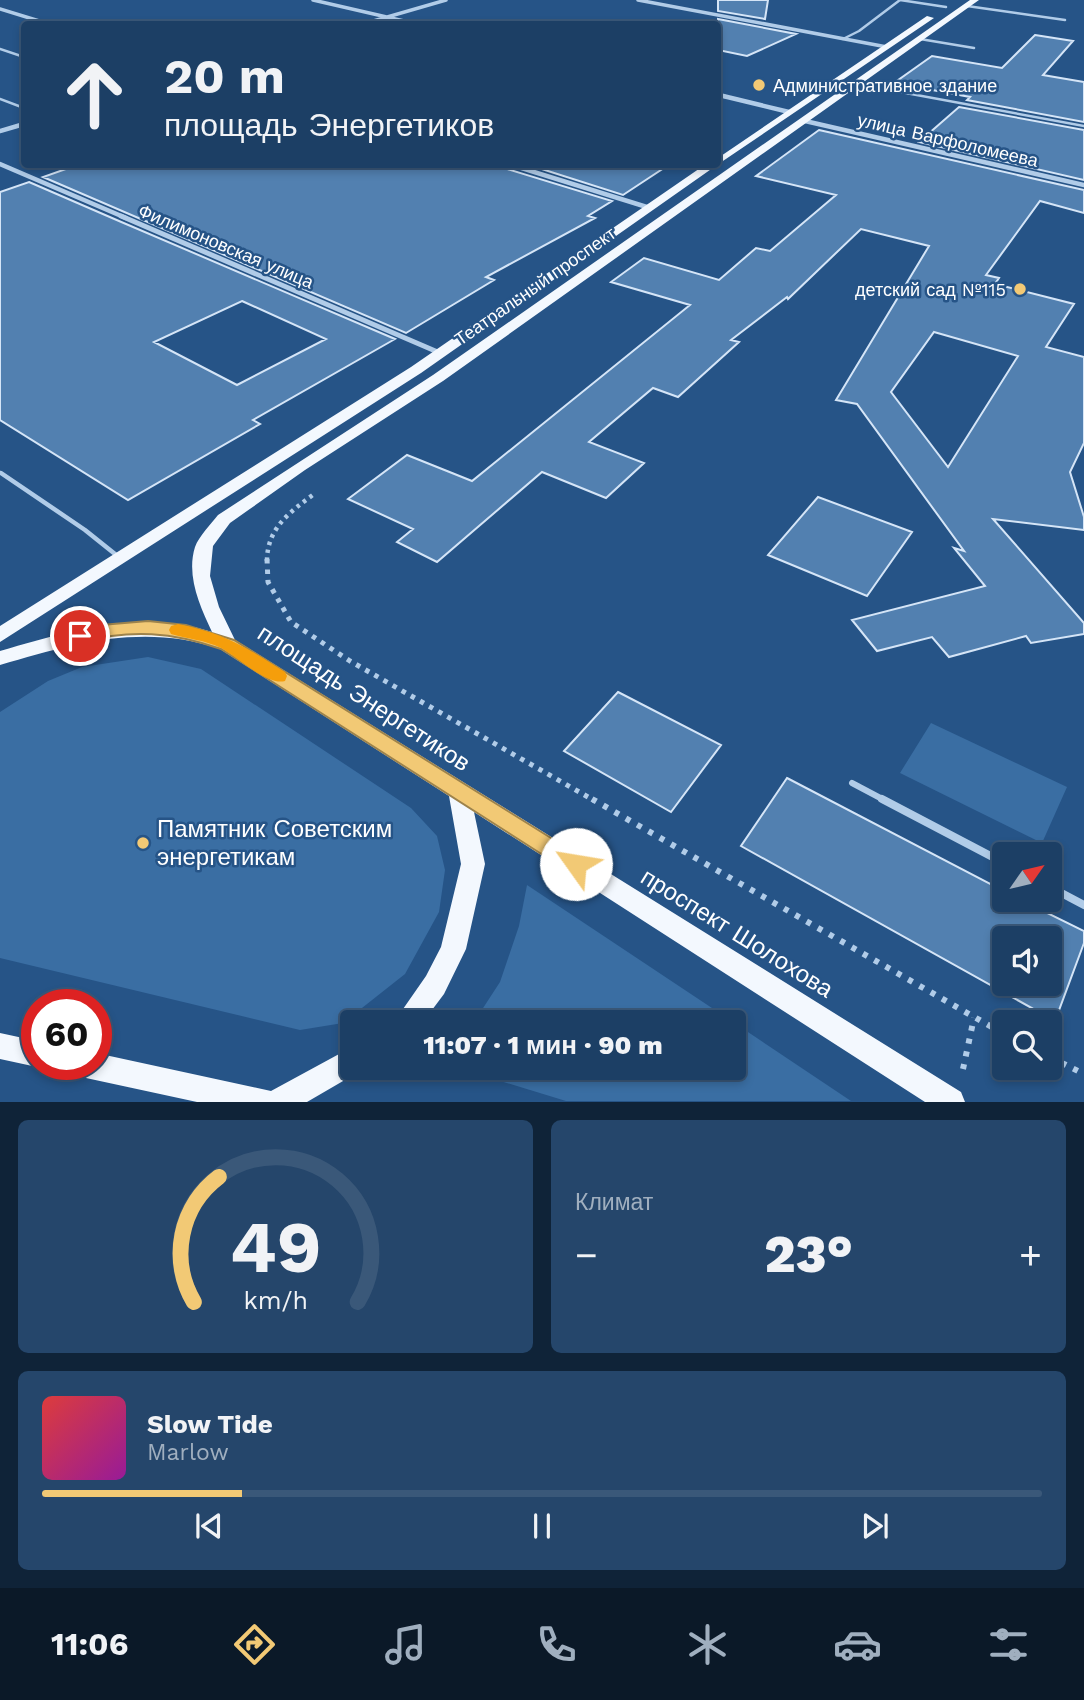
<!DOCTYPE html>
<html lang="ru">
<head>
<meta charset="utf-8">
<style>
  body { margin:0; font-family:"Work Sans",sans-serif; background:#25466b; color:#f1f3f6; height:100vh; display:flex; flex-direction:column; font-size:26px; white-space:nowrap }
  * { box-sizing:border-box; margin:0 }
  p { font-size:23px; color:#a0afbf }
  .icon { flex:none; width:38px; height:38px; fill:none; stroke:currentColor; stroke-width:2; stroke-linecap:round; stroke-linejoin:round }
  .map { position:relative; height:1102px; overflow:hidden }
  .side { display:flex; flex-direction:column; gap:18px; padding:18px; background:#0f2338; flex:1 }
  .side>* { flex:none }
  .banner { position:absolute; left:21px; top:21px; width:700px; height:147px; border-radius:7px; box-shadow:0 4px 10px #0003,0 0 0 2px #3a5879; background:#1c3f65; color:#f1f3f6; overflow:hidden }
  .needle { width:46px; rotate:56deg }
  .tools { position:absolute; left:992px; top:842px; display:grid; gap:14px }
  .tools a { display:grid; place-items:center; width:70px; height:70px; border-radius:7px; background:#1c3f65; box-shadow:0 4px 10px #0003,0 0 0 2px #3a5879; font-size:35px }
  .speed { position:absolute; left:21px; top:989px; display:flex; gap:14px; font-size:35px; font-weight:700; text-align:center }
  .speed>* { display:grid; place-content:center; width:91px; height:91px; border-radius:50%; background:#1c3f65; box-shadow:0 4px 10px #0003,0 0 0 2px #3a5879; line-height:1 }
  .speed .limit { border:10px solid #d22; background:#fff; color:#111 }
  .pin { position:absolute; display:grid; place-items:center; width:60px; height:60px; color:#fff; margin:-30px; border:4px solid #fff; border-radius:50%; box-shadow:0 2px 7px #0007 }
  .me { position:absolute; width:77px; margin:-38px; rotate:302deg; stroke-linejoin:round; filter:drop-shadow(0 0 5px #0008) }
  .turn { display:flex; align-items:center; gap:24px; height:147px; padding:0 28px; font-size:32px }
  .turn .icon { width:91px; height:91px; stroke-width:2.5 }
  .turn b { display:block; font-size:49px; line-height:60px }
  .big { font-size:52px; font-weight:800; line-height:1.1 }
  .side .widget { flex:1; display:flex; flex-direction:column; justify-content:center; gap:10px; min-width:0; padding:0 24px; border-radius:10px; background:#25466b }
  .side .dial { align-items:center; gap:0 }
  .dial svg { height:182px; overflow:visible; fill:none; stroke:#3a5879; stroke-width:7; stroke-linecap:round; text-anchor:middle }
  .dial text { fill:#f1f3f6; stroke:none }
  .song { display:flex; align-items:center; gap:21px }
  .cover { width:84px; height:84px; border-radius:10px; background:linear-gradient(135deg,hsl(0 70% 55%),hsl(300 70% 35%)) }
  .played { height:7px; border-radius:4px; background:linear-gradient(90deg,#f2c975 20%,#3a5879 20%) }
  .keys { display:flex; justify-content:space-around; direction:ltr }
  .heat { display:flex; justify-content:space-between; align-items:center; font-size:38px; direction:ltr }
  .side .tiles { flex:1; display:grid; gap:18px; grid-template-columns:1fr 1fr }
  .widget:last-child { grid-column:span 2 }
  .trip { position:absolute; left:340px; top:1010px; width:406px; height:70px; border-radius:7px; background:#1c3f65; box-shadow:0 4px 10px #0003,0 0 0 2px #3a5879; font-weight:800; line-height:70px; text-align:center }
  .tabs { display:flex; height:112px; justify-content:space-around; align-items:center; background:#0b1928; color:#a0afbf }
  .tabs .icon { width:49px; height:49px }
  .tabs .active { color:#f2c975 }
  .tabs b { font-size:32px; color:#f1f3f6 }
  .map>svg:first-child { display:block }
  .green { fill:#3a6ea3 }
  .building { fill:#5280b0; stroke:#d5e5f7; stroke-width:2; fill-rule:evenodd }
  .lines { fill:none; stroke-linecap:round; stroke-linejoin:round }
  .path-far2 { stroke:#b1cce8; stroke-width:4.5; stroke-dasharray:3.5 4.5; stroke-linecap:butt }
  .path-far1 { stroke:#b1cce8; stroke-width:5; stroke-dasharray:4.5 6; stroke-linecap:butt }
  .path { stroke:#b1cce8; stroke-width:6; stroke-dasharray:5 8; stroke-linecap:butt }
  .lane-far3 { stroke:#b1cce8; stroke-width:2.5 }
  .lane-far2 { stroke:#b1cce8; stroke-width:4.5 }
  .lane-far1 { stroke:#b1cce8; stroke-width:6 }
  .lane { stroke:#b1cce8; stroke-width:8 }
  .street-far2 { stroke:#b1cce8; stroke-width:3.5 }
  .street-far1 { stroke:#b1cce8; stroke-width:4.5 }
  .street { stroke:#b1cce8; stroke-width:5 }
  .primary { fill:#f3f8fe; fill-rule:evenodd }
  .route { fill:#f2c975; stroke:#9d834c; stroke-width:2 }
  .slow { fill:#f59e0b }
  .poi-dot { fill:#f2c975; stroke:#265487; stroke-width:2.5 }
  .labels { text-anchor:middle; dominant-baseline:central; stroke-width:5; stroke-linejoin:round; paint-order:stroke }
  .far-poi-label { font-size:18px; fill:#fff; stroke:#265487; text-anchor:start }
  .far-street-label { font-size:18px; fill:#fff; stroke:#265487 }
  .near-street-label { font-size:24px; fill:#fff; stroke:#265487 }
  .near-poi-label { font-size:24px; fill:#fff; stroke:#265487; text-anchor:start }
</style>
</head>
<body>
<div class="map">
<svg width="1084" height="1102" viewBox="0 0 1084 1102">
  <rect width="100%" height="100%" fill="#265487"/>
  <path class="green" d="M148,657L201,669L411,808L437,836L445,870L439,912L405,974L343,1023L300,1030L0,958V712L48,681L82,667Z
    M931,723L1067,787L1042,843L900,773Z
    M527,885L733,1022H474L500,982L519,926Z
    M733,1022L851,1101H566L458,1068H733Z"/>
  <path class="building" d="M718,0H768L765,19L718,11Z
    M718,19L796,34L747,56L718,50Z
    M1035,35L1073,41L1043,75L1084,82V122L967,100L970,97L894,83L932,56L1002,68Z
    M959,107L1084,130V180L919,142Z
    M819,130L1084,190V213L1040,201L986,275L999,278L995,284L1074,304L1046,347L1084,357V443L1070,472L1084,517V530L993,519L1084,623V634L1031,643L1026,636L949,657L932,637L877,651L852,620L985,586L954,548L964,551L857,404L836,400L929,246L861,229L788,299L787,297L731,340L739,342L678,397L653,388L589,442L644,463L606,498L542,472L437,562L397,542L413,529L348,499L407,455L472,481L690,305L611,282L644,258L719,280L756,248L770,251L836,195L756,176ZM934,332L1018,356L948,467L891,392Z
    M80,164H503L507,169L612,201L588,216L595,218L486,277L494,280L406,333L43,177Z
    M526,164H670L623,195Z
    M29,182L119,221L395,339L253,420L260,424L128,500L0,420V192ZM242,301L326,339L237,385L154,342Z
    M818,497L912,532L867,596L768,555Z
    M618,692L721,745L671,812L564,751Z
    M787,778L1004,891V900H1021L1084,931V943L1055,1021L741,846ZM1004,938H1050V984H1004Z"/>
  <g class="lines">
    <path class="path-far2" d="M267,561C267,528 290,512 314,494"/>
    <path class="path-far1" d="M267,559L268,582L291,622L350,661L595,801"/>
    <path class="path" d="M592,799L1004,1034
      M1050,1057L1084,1074
      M963,1069L974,1018"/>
    <path class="lane-far3" d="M967,6L1065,20
      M843,39L859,31L900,0L946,7
      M920,39L974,48
      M0,49L24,57
      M857,84L1084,126
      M0,99L24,108"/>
    <path class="lane-far2" d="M1,473L85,530L120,558"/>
    <path class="lane-far1" d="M852,783L886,801"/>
    <path class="lane" d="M882,799L1004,863
      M1050,887L1084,905"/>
    <path class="street-far2" d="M313,0L417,24
      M638,0L887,47
      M0,9L49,24
      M363,24L446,0
      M718,95L727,97"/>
    <path class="street-far1" d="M719,95L789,112
      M805,121L1084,185
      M0,131L24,124
      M0,164L126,218
      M508,164L650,208"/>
    <path class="street" d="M121,216L440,353"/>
    <path class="primary" d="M970,0H979L443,381L305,470L230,523L213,546L210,576L219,607L235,640L961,1092L965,1102H925L474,812L485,864L466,949L444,994L423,1022H394L426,976L441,947L461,864L449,796L220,649C145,623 74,643 0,665V651C68,631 142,609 212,632C200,606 186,576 195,547C199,536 211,524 218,515L433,375Z
      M927,16L934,18L717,165L421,373L0,642V626L411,367L706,164H718V158Z
      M0,1033L37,1041V1064H45L37,1067L0,1059Z
      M352,1047V1068H362V1070L307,1102H197L86,1078L76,1074L72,1064H96V1053L271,1091Z"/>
  </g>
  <path class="route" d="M148,621L186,625L234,640L583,858L586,864L583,871L576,873L568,871L221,649C172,632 132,629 80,642L72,636L74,631L101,625Z"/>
  <path class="slow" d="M178,624C224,633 246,647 285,672L287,676L285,681C268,686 237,657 221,648C205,640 188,639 171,634L169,630L171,626Z"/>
  <g class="poi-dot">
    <circle cx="759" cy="85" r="7"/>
    <circle cx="1020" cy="289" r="7"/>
    <circle cx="143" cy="843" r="7"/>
  </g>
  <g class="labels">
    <g class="far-poi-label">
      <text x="773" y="85">Административное здание</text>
      <text x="1006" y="289" text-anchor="end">детский сад №115</text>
    </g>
    <g class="far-street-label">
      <text transform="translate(948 140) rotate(13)">улица Варфоломеева</text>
      <text transform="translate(226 246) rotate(23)">Филимоновская улица</text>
      <text transform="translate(535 286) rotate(-35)">Театральный проспект</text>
    </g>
    <g class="near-street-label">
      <text transform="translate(364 698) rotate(33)">площадь Энергетиков</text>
      <text transform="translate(737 933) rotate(32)">проспект Шолохова</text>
    </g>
    <g class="near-poi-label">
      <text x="157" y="829">Памятник Советским<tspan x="157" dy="28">энергетикам</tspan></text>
    </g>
  </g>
</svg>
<div class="tools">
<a><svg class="needle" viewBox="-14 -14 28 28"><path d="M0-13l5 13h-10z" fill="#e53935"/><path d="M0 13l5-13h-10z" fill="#a0afbf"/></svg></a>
<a><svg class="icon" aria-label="sound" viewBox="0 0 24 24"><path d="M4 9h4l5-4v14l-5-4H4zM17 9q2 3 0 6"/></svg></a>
<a><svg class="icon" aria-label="search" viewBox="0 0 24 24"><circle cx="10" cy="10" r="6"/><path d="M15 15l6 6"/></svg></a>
</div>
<div class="speed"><div class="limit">60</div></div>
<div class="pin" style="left:80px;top:636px;background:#d93025"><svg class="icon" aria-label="arrive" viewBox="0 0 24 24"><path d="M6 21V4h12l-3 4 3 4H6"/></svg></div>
<svg class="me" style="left:576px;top:864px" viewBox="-20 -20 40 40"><circle r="19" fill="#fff"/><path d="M0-13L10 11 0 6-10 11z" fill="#f2c975"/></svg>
<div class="trip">11:07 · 1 мин · 90 m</div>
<div class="banner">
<div class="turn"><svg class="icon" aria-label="ahead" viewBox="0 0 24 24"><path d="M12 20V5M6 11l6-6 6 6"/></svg><div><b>20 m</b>площадь Энергетиков</div></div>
</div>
</div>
<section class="side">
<div class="tiles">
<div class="widget dial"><svg viewBox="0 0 100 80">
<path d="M14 69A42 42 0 1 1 86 69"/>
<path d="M14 69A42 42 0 0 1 25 14" stroke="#f2c975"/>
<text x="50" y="56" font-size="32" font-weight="700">49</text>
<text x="50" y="72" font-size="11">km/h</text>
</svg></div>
<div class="widget"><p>Климат</p>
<div class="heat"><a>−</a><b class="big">23°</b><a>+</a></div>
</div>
<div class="widget">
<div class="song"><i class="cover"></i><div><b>Slow Tide</b><p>Marlow</p></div></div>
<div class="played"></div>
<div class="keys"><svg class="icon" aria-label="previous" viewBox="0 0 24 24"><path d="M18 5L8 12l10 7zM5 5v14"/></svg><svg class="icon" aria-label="pause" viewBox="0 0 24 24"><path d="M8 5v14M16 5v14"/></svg><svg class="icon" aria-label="next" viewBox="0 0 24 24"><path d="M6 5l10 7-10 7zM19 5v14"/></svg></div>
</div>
</div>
</section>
<nav class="tabs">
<b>11:06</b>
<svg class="icon active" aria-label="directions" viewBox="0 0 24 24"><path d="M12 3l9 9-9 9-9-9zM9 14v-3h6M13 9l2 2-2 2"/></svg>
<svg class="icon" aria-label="music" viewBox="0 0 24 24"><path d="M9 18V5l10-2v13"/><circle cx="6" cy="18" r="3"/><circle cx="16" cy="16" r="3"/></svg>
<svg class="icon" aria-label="phone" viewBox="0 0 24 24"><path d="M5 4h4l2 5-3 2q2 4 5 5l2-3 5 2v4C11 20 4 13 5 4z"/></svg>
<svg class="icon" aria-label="climate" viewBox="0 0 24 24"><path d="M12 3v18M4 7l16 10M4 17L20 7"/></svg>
<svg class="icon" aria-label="car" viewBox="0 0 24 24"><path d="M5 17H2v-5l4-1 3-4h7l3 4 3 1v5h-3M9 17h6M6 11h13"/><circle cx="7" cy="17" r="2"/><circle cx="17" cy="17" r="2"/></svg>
<svg class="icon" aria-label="filters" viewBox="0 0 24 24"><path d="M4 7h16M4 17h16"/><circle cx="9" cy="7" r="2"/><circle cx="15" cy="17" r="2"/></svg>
</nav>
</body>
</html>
